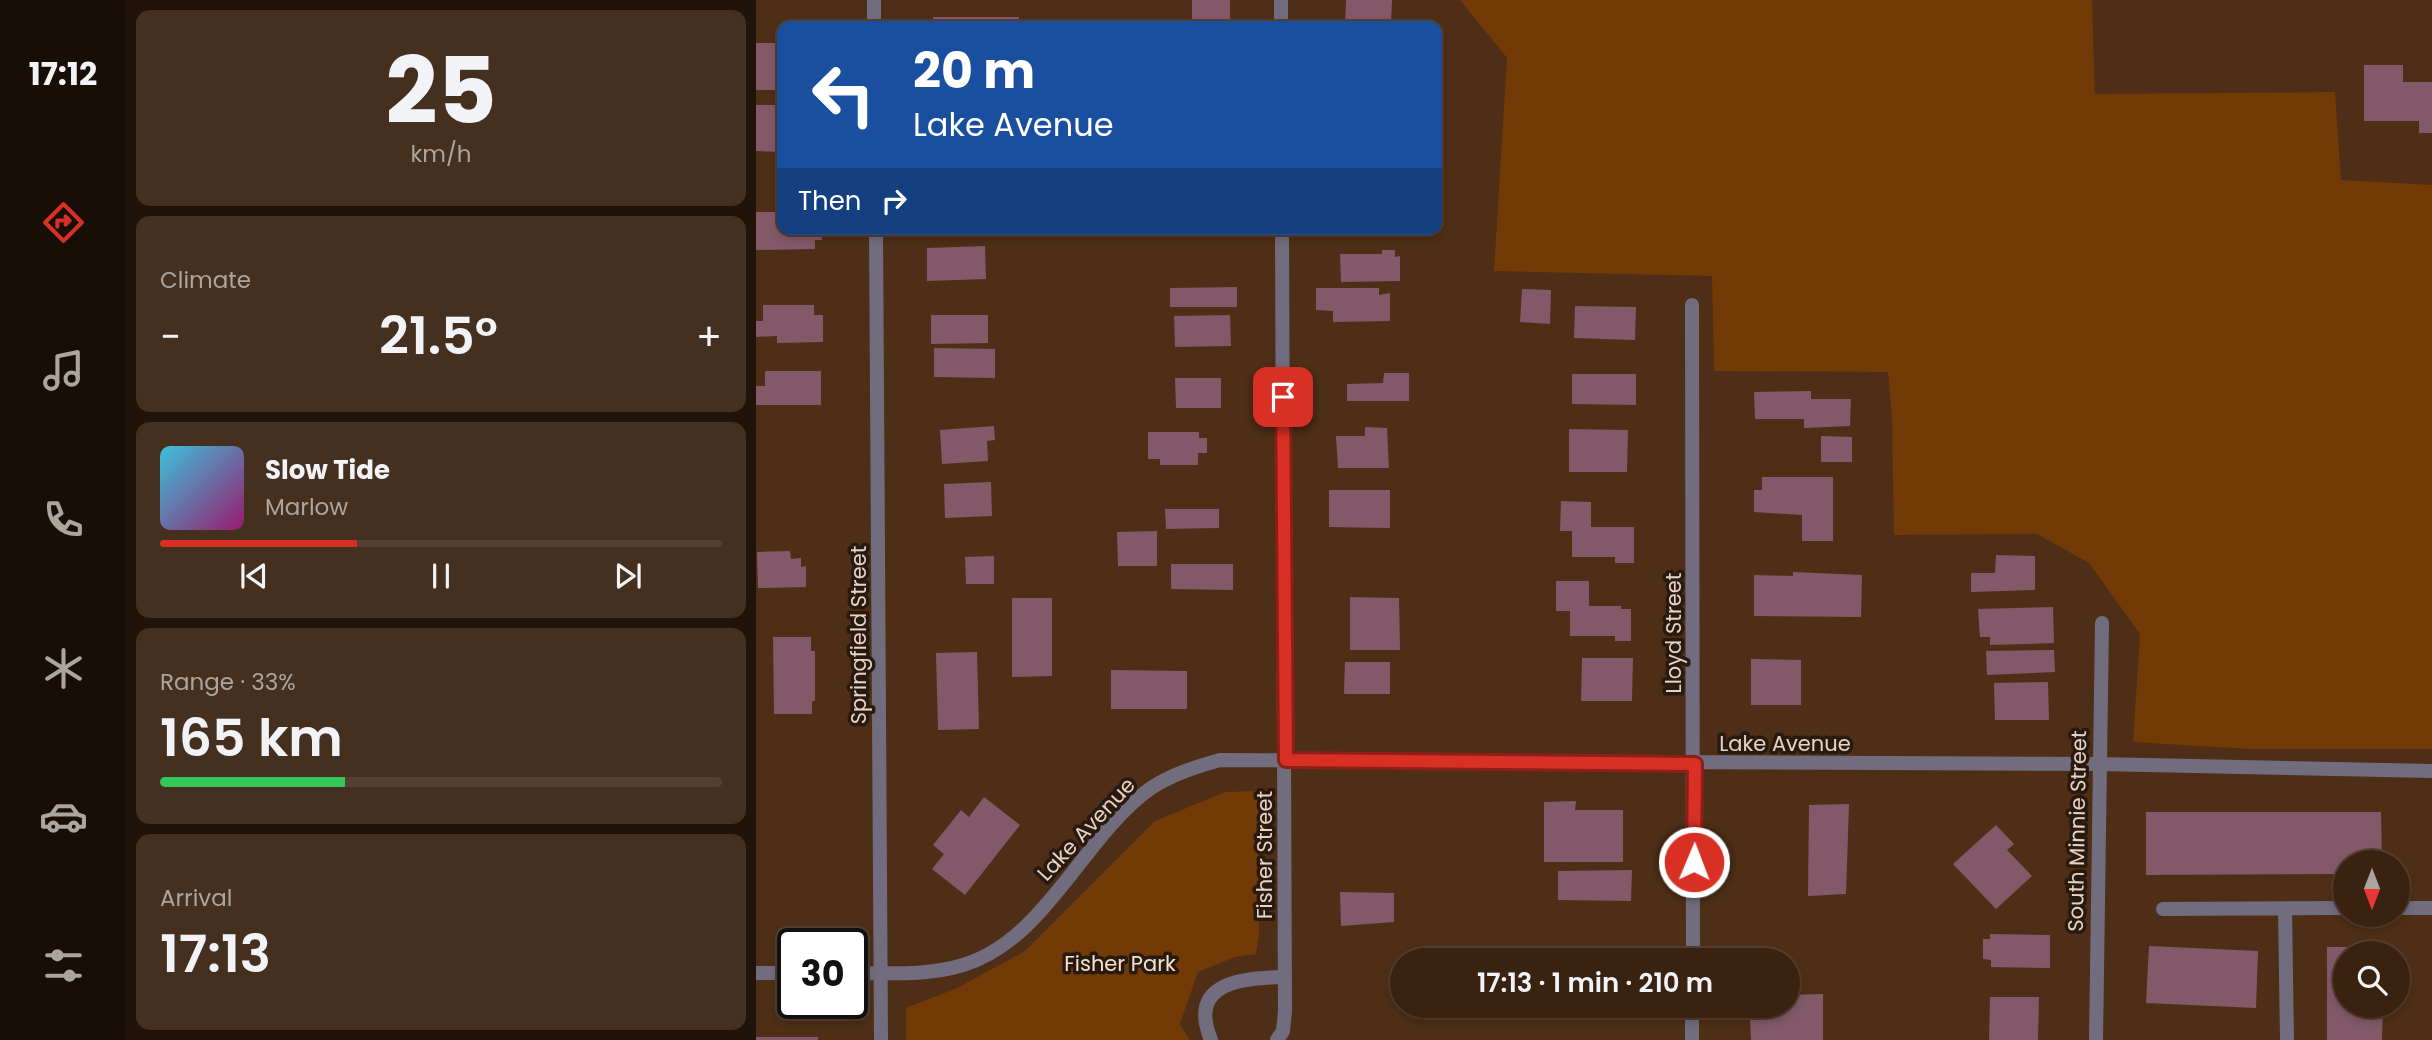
<!DOCTYPE html>
<html lang="en">
<head>
<meta charset="utf-8">
<style>
  body { margin:0; font-family:Poppins,sans-serif; background:#452f1e; color:#f1f3f6; height:100vh; display:flex; flex-direction:column; font-size:26px; white-space:nowrap }
  * { box-sizing:border-box; margin:0 }
  p { font-size:23px; color:#aba49f }
  .icon { flex:none; width:38px; height:38px; fill:none; stroke:currentColor; stroke-width:2; stroke-linecap:round; stroke-linejoin:round }
  .map { position:relative; flex:1; overflow:hidden }
  .details { display:flex; flex-direction:column; gap:10px; padding:10px; background:#201309; width:630px }
  .details>* { flex:none }
  .hud { position:absolute; left:21px; top:21px; width:665px; height:214px; border-radius:14px; box-shadow:0 4px 10px #0003,0 0 0 2px #543f30; background:#1a4fa0; color:#fff; overflow:hidden }
  .needle { width:46px; rotate:180deg }
  .tools { position:absolute; left:1577px; top:850px; display:grid; gap:14px }
  .tools a { display:grid; place-items:center; width:77px; height:77px; border-radius:50%; background:#3a2210; box-shadow:0 4px 10px #0003,0 0 0 2px #543f30; font-size:35px }
  .speed { position:absolute; left:21px; top:928px; display:flex; gap:14px; font-size:35px; font-weight:700; text-align:center }
  .speed>* { display:grid; place-content:center; width:91px; height:91px; border-radius:50%; background:#3a2210; box-shadow:0 4px 10px #0003,0 0 0 2px #543f30; line-height:1 }
  .speed .limit { border:4px solid #111; border-radius:10px; background:#fff; color:#111 }
  .pin { position:absolute; display:grid; place-items:center; width:60px; height:60px; color:#fff; margin:-30px; border-radius:14px; box-shadow:0 4px 10px #0006 }
  .me { position:absolute; width:77px; margin:-38px; rotate:1deg; stroke-linejoin:round; filter:drop-shadow(0 0 5px #0008) }
  .turn { display:flex; align-items:center; gap:24px; height:147px; padding:0 21px; font-size:32px }
  .turn .icon { width:91px; height:91px; stroke-width:2.5 }
  .turn b { display:block; font-size:49px; line-height:60px }
  .then { display:flex; align-items:center; height:66px; padding:0 21px; background:#0003; gap:14px; font-size:26px }
  .big { font-size:52px; font-weight:600; line-height:1.1 }
  .details .card { flex:1; display:flex; flex-direction:column; justify-content:center; gap:10px; min-width:0; padding:0 24px; border-radius:14px; background:#452f1e }
  .details .dial { align-items:center; gap:0 }
  .dial b { font-size:91px; line-height:1 }
  .song { display:flex; align-items:center; gap:21px }
  .cover { width:84px; height:84px; border-radius:10px; background:linear-gradient(135deg,hsl(190 70% 55%),hsl(320 70% 35%)) }
  .played { height:7px; border-radius:4px; background:linear-gradient(90deg,#d93025 35%,#543f30 35%) }
  .keys { display:flex; justify-content:space-around; direction:ltr }
  .heat { display:flex; justify-content:space-between; align-items:center; font-size:38px; direction:ltr }
  .charge { height:10px; border-radius:5px; background:linear-gradient(90deg,#34c759 33%,#543f30 0) }
  .trip { position:absolute; left:634px; top:948px; width:410px; height:70px; border-radius:35px; background:#3a2210; box-shadow:0 4px 10px #0003,0 0 0 2px #543f30; font-weight:600; line-height:70px; text-align:center }
  main { display:flex; flex:1; min-height:0 }
  .tabs { display:flex; flex-direction:column; width:126px; justify-content:space-around; align-items:center; background:#170e06; color:#aba49f }
  .tabs .icon { width:49px; height:49px }
  .tabs .active { color:#d93025 }
  .tabs b { font-size:32px; color:#f1f3f6 }
  .map>svg:first-child { display:block }
  .green { fill:#723a07 }
  .building { fill:#835969 }
  .lines { fill:none; stroke-linecap:round; stroke-linejoin:round }
  .lane { stroke:#716d7e; stroke-width:14 }
  .street { stroke:#716d7e; stroke-width:14 }
  .route-casing { stroke:#8d1f18; stroke-width:18 }
  .route { stroke:#d93025; stroke-width:12 }
  .labels { text-anchor:middle; dominant-baseline:central; stroke-width:7; stroke-linejoin:round; paint-order:stroke }
  .street-label { font-size:21px; fill:#e7d2c4; stroke:#291a10 }
  .park-label { font-size:21px; fill:#f6dfd1; stroke:#291a10 }
</style>
</head>
<body>
<main>
<nav class="tabs">
<b>17:12</b>
<svg class="icon active" aria-label="directions" viewBox="0 0 24 24"><path d="M12 3l9 9-9 9-9-9zM9 14v-3h6M13 9l2 2-2 2"/></svg>
<svg class="icon" aria-label="music" viewBox="0 0 24 24"><path d="M9 18V5l10-2v13"/><circle cx="6" cy="18" r="3"/><circle cx="16" cy="16" r="3"/></svg>
<svg class="icon" aria-label="phone" viewBox="0 0 24 24"><path d="M5 4h4l2 5-3 2q2 4 5 5l2-3 5 2v4C11 20 4 13 5 4z"/></svg>
<svg class="icon" aria-label="climate" viewBox="0 0 24 24"><path d="M12 3v18M4 7l16 10M4 17L20 7"/></svg>
<svg class="icon" aria-label="car" viewBox="0 0 24 24"><path d="M5 17H2v-5l4-1 3-4h7l3 4 3 1v5h-3M9 17h6M6 11h13"/><circle cx="7" cy="17" r="2"/><circle cx="17" cy="17" r="2"/></svg>
<svg class="icon" aria-label="filters" viewBox="0 0 24 24"><path d="M4 7h16M4 17h16"/><circle cx="9" cy="7" r="2"/><circle cx="15" cy="17" r="2"/></svg>
</nav>
<section class="details">
<div class="card dial"><b>25</b><p>km/h</p></div>
<div class="card"><p>Climate</p>
<div class="heat"><a>−</a><b class="big">21.5°</b><a>+</a></div>
</div>
<div class="card">
<div class="song"><i class="cover"></i><div><b>Slow Tide</b><p>Marlow</p></div></div>
<div class="played"></div>
<div class="keys"><svg class="icon" aria-label="previous" viewBox="0 0 24 24"><path d="M18 5L8 12l10 7zM5 5v14"/></svg><svg class="icon" aria-label="pause" viewBox="0 0 24 24"><path d="M8 5v14M16 5v14"/></svg><svg class="icon" aria-label="next" viewBox="0 0 24 24"><path d="M6 5l10 7-10 7zM19 5v14"/></svg></div>
</div>
<div class="card"><p>Range · 33%</p><b class="big">165 km</b><div class="charge"></div></div>
<div class="card"><p>Arrival</p><b class="big">17:13</b></div>
</section>
<div class="map">
<svg width="1676" height="1040" viewBox="0 0 1676 1040">
  <rect width="100%" height="100%" fill="#4e2e16"/>
  <path class="green" d="M704,0H1336L1339,94L1579,92L1585,180L1676,185V749H1493L1377,742L1384,634L1333,563L1281,534L1138,535L1136,419L1132,372L958,371L956,276L738,271L751,58Z
    M502,791L503,934L500,954L479,957L442,972L424,1024L434,1040H150V1008L201,988L269,951L399,821L469,792Z"/>
  <path class="building" d="M436,0H474V26H436Z
    M590,0H636L635,22H643V26H589Z
    M177,17H263V26H177Z
    M652,19H670L671,26H652Z
    M0,43H26V90H0Z
    M1608,65H1647V82H1676V133H1663V121H1608Z
    M0,105H26V152L0,151Z
    M0,212H26V229H65L66,240H59V249L0,250Z
    M229,246L230,279L171,281V248Z
    M626,250H639V257L644,256V281L585,282L584,254H626Z
    M481,287V307H414V288Z
    M560,288H623V295L634,293V321L577,322V311L560,310Z
    M766,289L795,290L794,324L764,322Z
    M7,305H58V315H67V342L21,343V336L0,337V321H7Z
    M819,306L880,307L879,340L818,338Z
    M175,315H232V343L175,344Z
    M474,315L475,346L419,347L418,316Z
    M178,348L239,349V378L178,377Z
    M9,371H65V405H0V386H9Z
    M628,373H653V401H591V384L627,383Z
    M816,374H880V405L816,404Z
    M419,378H465V408H420Z
    M1055,391V399H1095L1094,426L1048,428V419H999L998,392Z
    M238,426L239,440L231,441L232,461L186,464L184,430Z
    M609,427L631,428L633,468H582L580,436H609Z
    M813,429L872,430L871,472H813Z
    M392,432H443V438H451V453H442V465H404V459H392Z
    M1065,436L1096,437V462H1065Z
    M1006,477H1077V541H1046V515L998,512V490H1006Z
    M235,482L236,516L189,518L188,484Z
    M573,490H634V528L573,527Z
    M805,501L835,502V527H878V563H859V557H816V531H804Z
    M409,509H463V528L410,529Z
    M401,531V566H362L361,532Z
    M34,551L35,559L45,558V567L50,566V587L2,588L1,552Z
    M1240,555L1279,556V590L1215,592V573H1239Z
    M238,556V584H210L209,557Z
    M415,564H477V590L415,589Z
    M1037,572L1106,575L1105,617L998,616V575L1037,576Z
    M800,581H833V606H865V609H875V641H859V636H814V611H800Z
    M594,597L643,598L644,650H594Z
    M256,598H296V676L256,677Z
    M1297,607L1298,643L1234,645V637H1224L1222,609Z
    M17,637H55V651H59V701H56V714H18Z
    M1298,650L1299,672L1231,675L1230,651Z
    M221,652L223,729L182,730L180,653Z
    M826,658H877L876,701H825Z
    M995,659L1045,660V705H995Z
    M589,662H634V694H588Z
    M355,670L431,671V709H355Z
    M1292,682L1293,720H1239L1238,683Z
    M228,797L264,825L209,895L176,869L188,854L177,845L205,810L213,817Z
    M820,801L819,810H867V862H788V802Z
    M1093,804L1090,894L1052,896L1053,805Z
    M1390,812H1625L1626,863H1589V874L1390,875Z
    M1240,825L1258,844L1251,850L1276,876L1240,909L1197,864Z
    M876,870L875,901L802,900V871Z
    M584,892L638,893V922L585,926Z
    M1234,934L1294,935V968L1235,967V960L1227,959V939H1234Z
    M1393,946L1502,951L1500,1008L1390,1003Z
    M1571,947H1627V954H1589V1006H1627L1626,1040H1571Z
    M798,953H872L871,961H798Z
    M1067,994V1040H995L994,1017H1004V1006H1031V995Z
    M1234,997H1283L1282,1040H1233Z
    M0,1037H62V1040H0Z"/>
  <g class="lines">
    <path class="lane" d="M1642,908H1676
      M1407,909L1589,908
      M1529,909L1531,1040
      M899,1012L936,1013"/>
    <path class="street" d="M118,0V26
      M525,0V26
      M120,229L125,1040
      M936,305L937,961
      M0,973H37
      M96,973C134,973 171,976 207,965C289,941 328,835 395,788C417,774 439,767 464,760L1343,764L1676,771
      M455,1040C431,981 488,978 529,977
      M521,1040L527,1031L529,1011L526,229
      M936,1040V1006
      M1340,1040L1346,623"/>
  </g>
  <g class="lines">
    <defs>
      <path id="route" d="M527,397L530,760L939,764L938,862"/>
    </defs>
    <use href="#route" class="route-casing"/>
    <use href="#route" class="route"/>
  </g>
  <g class="labels">
    <g class="street-label">
      <text transform="translate(917 633) rotate(-90)">Lloyd Street</text>
      <text transform="translate(102 635) rotate(-90)">Springfield Street</text>
      <text x="1029" y="743">Lake Avenue</text>
      <text transform="translate(330 829) rotate(-47)">Lake Avenue</text>
      <text transform="translate(1321 831) rotate(-89)">South Minnie Street</text>
      <text transform="translate(508 855) rotate(-90)">Fisher Street</text>
    </g>
    <g class="park-label">
      <text x="364" y="963">Fisher Park</text>
    </g>
  </g>
</svg>
<div class="tools">
<a><svg class="needle" viewBox="-14 -14 28 28"><path d="M0-13l5 13h-10z" fill="#e53935"/><path d="M0 13l5-13h-10z" fill="#aba49f"/></svg></a>
<a><svg class="icon" aria-label="search" viewBox="0 0 24 24"><circle cx="10" cy="10" r="6"/><path d="M15 15l6 6"/></svg></a>
</div>
<div class="speed"><div class="limit">30</div></div>
<div class="pin" style="left:527px;top:397px;background:#d93025"><svg class="icon" aria-label="arrive" viewBox="0 0 24 24"><path d="M6 21V4h12l-3 4 3 4H6"/></svg></div>
<svg class="me" style="left:938px;top:862px" viewBox="-20 -20 40 40"><circle r="17" fill="#d93025" stroke="#fff" stroke-width="3"/><path d="M0-11L8 9 0 5-8 9z" fill="#fff"/></svg>
<div class="trip">17:13 · 1 min · 210 m</div>
<div class="hud">
<div class="turn"><svg class="icon" aria-label="left" viewBox="0 0 24 24"><path d="M17 20v-9H6M10 6l-5 5 5 5"/></svg><div><b>20 m</b>Lake Avenue</div></div>
<div class="then">Then<svg class="icon" aria-label="right" viewBox="0 0 24 24"><path d="M7 20v-9h11M14 6l5 5-5 5"/></svg></div>
</div>
</div>
</main>
</body>
</html>
